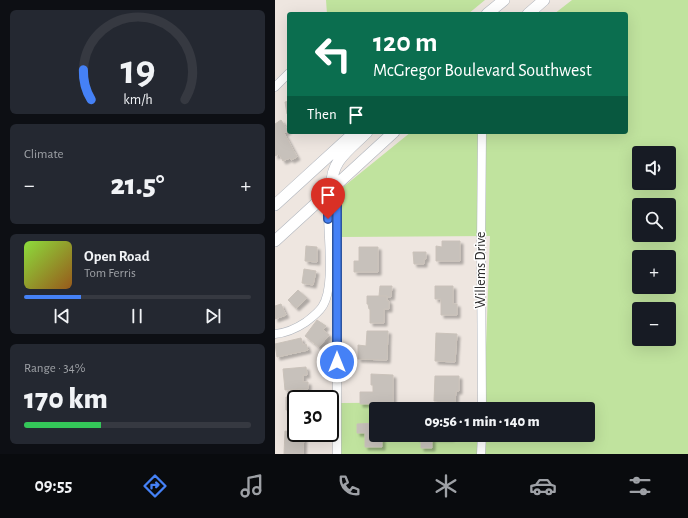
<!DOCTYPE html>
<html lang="en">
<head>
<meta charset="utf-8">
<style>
  body { margin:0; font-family:"Alegreya Sans",sans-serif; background:#242831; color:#f1f3f6; height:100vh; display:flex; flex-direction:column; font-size:15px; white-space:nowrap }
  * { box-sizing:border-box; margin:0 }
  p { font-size:13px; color:#9ea1a6 }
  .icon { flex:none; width:22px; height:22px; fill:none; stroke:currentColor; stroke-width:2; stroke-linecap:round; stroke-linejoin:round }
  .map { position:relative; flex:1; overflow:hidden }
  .panel { display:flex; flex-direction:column; gap:10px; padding:10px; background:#0d0f14; width:275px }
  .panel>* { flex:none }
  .hud { position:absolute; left:12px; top:12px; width:341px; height:122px; border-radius:4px; box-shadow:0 4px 16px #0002; background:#0b6e4f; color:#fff; overflow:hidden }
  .fabs { position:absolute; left:357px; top:146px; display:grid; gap:8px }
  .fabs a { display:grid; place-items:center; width:44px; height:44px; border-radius:4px; background:#171b24; box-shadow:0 4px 16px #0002; font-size:20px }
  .speed { position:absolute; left:12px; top:390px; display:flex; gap:8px; font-size:20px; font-weight:700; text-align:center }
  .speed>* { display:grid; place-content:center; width:52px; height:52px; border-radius:50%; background:#171b24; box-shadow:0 4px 16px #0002; line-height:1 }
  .speed .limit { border:2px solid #111; border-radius:6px; background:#fff; color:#111 }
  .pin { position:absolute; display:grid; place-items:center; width:34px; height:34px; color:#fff; margin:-41px -17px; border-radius:50% 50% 50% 0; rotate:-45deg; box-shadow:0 0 4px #0007 }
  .pin .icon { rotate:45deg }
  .me { position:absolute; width:44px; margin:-22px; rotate:0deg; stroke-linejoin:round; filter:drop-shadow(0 0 3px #0008) }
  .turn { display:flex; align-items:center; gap:14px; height:84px; padding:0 20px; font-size:18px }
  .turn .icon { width:52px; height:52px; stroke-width:2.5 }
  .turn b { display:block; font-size:28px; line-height:34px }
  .then { display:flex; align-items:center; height:38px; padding:0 20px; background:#0003; gap:8px; font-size:15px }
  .big { font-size:30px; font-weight:800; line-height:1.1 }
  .panel .widget { flex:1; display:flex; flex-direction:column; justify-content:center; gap:6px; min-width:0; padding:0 14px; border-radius:6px; background:#242831 }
  .panel .dial { align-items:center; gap:0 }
  .dial svg { height:104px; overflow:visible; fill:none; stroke:#363941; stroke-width:7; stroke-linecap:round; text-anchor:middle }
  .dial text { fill:#f1f3f6; stroke:none }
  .song { display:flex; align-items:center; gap:12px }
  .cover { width:48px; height:48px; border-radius:6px; background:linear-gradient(135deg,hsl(90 70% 55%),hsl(30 70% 35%)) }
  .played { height:4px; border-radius:2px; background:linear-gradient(90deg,#4581f6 25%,#363941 25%) }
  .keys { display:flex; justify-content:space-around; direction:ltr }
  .heat { display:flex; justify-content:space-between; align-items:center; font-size:22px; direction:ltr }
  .charge { height:6px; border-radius:3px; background:linear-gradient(90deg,#34c759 34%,#363941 0) }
  .trip { position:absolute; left:94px; top:402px; width:226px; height:40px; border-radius:4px; background:#171b24; box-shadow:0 4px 16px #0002; font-weight:800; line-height:40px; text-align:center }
  .tab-bar { display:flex; height:64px; justify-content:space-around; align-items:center; background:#090b0e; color:#9ea1a6 }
  .tab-bar .icon { width:28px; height:28px }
  .tab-bar .on { color:#4581f6 }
  .tab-bar b { font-size:18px; color:#f1f3f6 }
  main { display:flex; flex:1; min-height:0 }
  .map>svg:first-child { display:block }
  .green { fill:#c0e39e; fill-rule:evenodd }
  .building { fill:#c7c1bb; stroke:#cac2ba; filter:url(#shadow) }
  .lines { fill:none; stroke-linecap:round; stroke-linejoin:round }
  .minor-casing { stroke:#b0b5bd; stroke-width:9 }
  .secondary-casing { stroke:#b0b5bd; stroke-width:12 }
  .minor { stroke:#fff; stroke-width:8 }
  .secondary { stroke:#fff; stroke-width:11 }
  .route-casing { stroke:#2d54a0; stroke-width:10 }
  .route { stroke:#4581f6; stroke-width:7 }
  .labels { text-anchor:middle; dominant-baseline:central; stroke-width:3; stroke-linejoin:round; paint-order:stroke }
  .street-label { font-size:14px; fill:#2d2d2d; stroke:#fff }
</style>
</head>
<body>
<main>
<section class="panel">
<div class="widget dial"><svg viewBox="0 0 100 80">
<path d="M14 69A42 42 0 1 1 86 69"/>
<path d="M14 69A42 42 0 0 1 8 46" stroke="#4581f6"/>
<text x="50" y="56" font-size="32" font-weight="700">19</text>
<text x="50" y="72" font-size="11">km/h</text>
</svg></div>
<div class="widget"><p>Climate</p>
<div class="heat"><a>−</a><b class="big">21.5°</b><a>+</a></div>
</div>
<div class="widget">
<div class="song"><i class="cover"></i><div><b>Open Road</b><p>Tom Ferris</p></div></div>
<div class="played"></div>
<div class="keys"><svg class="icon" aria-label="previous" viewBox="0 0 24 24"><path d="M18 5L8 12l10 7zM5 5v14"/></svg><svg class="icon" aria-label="pause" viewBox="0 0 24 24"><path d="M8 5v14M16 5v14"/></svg><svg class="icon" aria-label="next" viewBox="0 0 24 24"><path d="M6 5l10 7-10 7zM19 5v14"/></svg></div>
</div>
<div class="widget"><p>Range · 34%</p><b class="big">170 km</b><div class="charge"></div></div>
</section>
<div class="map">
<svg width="413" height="454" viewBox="0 0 413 454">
  <defs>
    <filter id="shadow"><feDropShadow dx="3" dy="3" stdDeviation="1" flood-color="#0004"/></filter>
  </defs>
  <rect width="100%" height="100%" fill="#eee6e0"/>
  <path class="green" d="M51,0H210L193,14H52Z
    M297,0H413V454H63L65,403L209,402L215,236L67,237L62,192L136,132H351V14H279ZM364,153H394V183H364ZM364,205H394V235H364ZM364,257H394V287H364ZM364,309H394V339H364ZM101,409H313V435H101Z"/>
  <path class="building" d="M14,101V113L12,114L10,102Z
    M6,120L13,131L9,133L22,157L16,160L15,158L8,161L4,154L0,156V124Z
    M167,241H185V261H161V246L167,247Z
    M31,246L42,247V262L30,261Z
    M84,247H103V272H79V261H84Z
    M138,252H151V259H149V264H139Z
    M29,269L41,271L38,285L27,283Z
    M105,286H117L116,297L104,296Z
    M160,286H178V304H182V315H166V299H160Z
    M23,290L32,298L21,308L13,300Z
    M92,296H112V301H114V309H109V323H95V309H94L93,304H92Z
    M6,304L11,315L0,319V306Z
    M42,320L51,326L48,330L54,335L44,347L30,336Z
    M92,331H113L112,360L83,359V345L91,346Z
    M161,333L182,334L180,362L160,361Z
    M26,338L28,345L31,344L33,350L2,357L0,344Z
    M31,367L32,375H28V382H33V389L10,390L8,369Z
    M96,374L118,375V404H85V392H98V385H96Z
    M160,376H184V391H181L180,402L159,401Z
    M11,397H39V399H21V423H16V410H11Z
    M101,423V435H107V447H90V433H82V424Z
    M10,431L29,433L28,454H9Z
    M142,435H176V438H157V448H146V438H142Z"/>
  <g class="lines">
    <defs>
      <path id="minor" d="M0,87L14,73
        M57,188L62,202V454
        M0,334C11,333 22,328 31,322C36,318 43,313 47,307C61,287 52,232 53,207C53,201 55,195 56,189
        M207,409L206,245L207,132
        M206,454L207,435"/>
      <path id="secondary" d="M212,14L229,0
        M253,14L269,0
        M57,188C55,161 74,150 92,132
        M0,205L80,132
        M0,241L119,132"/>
    </defs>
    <use href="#minor" class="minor-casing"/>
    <use href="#secondary" class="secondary-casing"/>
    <use href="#minor" class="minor"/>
    <use href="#secondary" class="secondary"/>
  </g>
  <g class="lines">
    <defs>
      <path id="route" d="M53,219V206L57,188L62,202V362"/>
    </defs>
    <use href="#route" class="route-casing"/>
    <use href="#route" class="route"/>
  </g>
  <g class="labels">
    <g class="street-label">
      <text transform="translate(206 270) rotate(-90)">Willems Drive</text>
    </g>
  </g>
</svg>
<div class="fabs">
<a><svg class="icon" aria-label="sound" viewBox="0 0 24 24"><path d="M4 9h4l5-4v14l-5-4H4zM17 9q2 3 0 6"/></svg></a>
<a><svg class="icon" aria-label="search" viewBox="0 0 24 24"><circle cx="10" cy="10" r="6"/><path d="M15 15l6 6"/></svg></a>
<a>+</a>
<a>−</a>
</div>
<div class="speed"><div class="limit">30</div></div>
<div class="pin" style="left:53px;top:219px;background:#d93025"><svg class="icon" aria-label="arrive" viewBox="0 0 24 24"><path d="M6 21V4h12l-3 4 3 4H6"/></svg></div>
<svg class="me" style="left:62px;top:362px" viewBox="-20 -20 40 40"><circle r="17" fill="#4581f6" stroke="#fff" stroke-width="3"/><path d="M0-11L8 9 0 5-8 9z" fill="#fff"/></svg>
<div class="trip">09:56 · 1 min · 140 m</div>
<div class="hud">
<div class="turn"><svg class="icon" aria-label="left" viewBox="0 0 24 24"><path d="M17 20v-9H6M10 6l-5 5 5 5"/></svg><div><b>120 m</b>McGregor Boulevard Southwest</div></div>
<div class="then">Then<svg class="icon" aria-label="arrive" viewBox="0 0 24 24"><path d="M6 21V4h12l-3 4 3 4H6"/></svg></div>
</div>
</div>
</main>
<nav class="tab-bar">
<b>09:55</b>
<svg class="icon on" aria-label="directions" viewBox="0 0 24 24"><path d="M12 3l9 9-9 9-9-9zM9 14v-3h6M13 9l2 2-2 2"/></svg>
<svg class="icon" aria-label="music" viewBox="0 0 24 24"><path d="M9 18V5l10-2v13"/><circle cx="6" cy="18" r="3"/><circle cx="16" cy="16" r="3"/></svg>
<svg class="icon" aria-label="phone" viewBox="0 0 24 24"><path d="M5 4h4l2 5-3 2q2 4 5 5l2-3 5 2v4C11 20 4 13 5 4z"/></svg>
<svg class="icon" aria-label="climate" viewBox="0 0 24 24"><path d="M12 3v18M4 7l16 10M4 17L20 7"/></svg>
<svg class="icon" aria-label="car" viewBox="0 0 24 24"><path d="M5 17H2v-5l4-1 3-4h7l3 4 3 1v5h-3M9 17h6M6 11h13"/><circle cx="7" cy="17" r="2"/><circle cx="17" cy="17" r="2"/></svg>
<svg class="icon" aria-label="filters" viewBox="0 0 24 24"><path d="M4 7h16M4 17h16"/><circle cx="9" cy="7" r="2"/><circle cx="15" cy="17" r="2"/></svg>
</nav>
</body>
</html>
